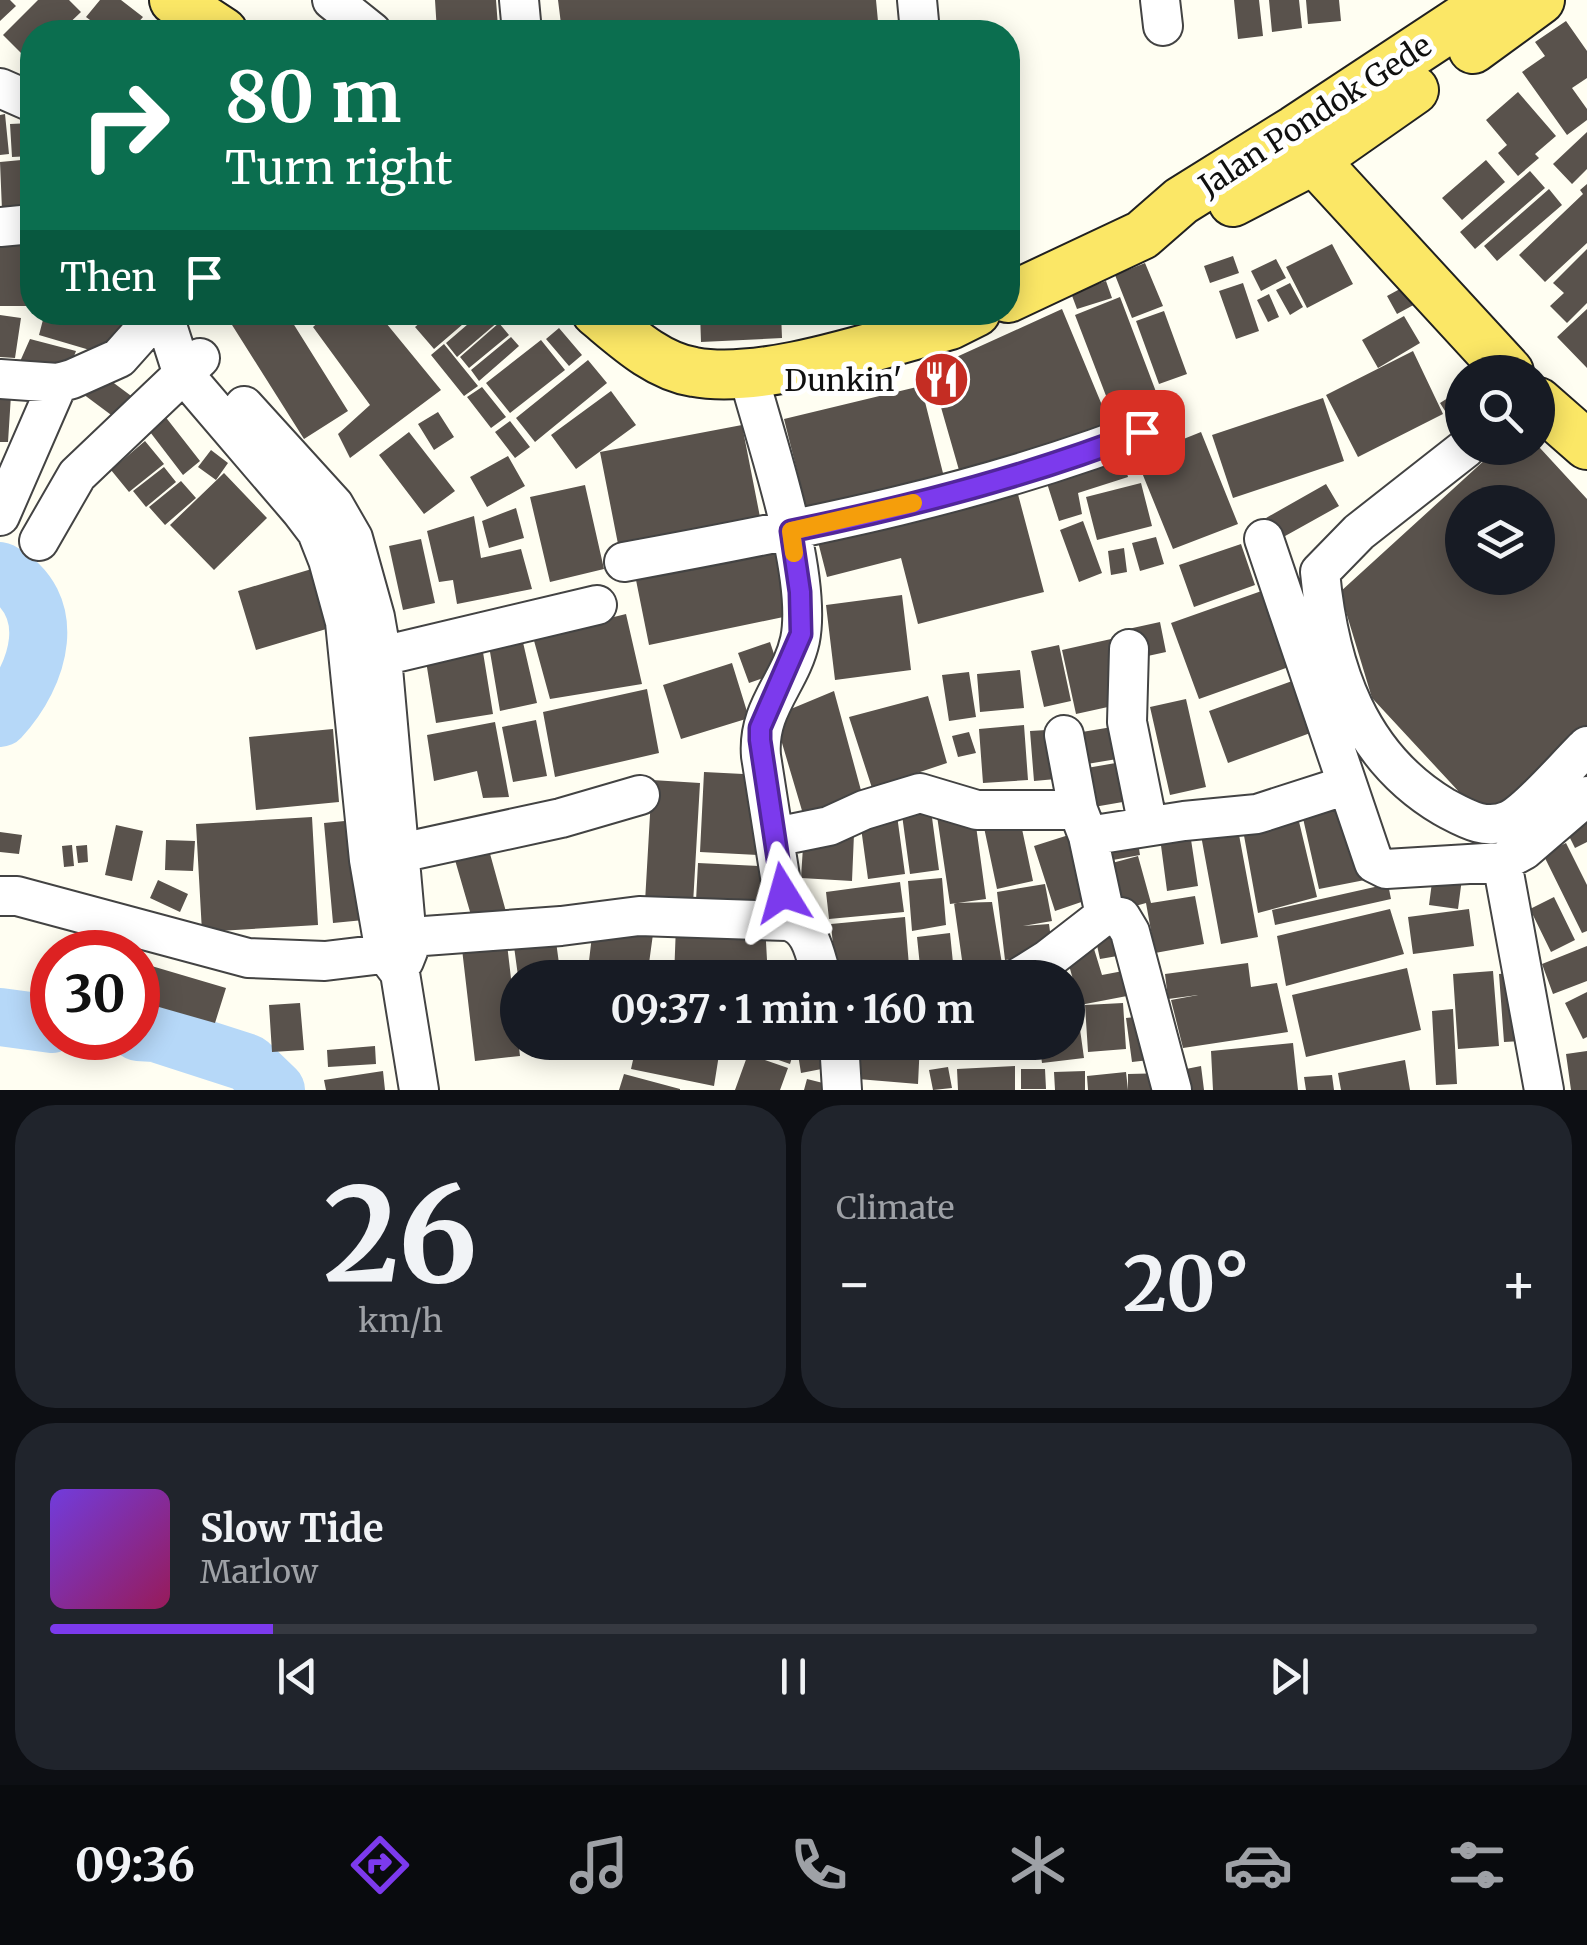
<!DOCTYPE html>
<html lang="en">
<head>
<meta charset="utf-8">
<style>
  body { margin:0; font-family:Merriweather,serif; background:#20242c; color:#f1f3f6; height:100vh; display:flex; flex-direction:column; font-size:38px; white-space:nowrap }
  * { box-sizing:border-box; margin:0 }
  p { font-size:32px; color:#9ea1a6 }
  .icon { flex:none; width:55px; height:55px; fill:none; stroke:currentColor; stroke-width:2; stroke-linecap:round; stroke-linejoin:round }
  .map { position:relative; height:1090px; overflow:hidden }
  .details { display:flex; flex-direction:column; gap:15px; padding:15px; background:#0d0f14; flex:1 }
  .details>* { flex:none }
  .hud { position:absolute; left:20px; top:20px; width:1000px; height:305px; border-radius:40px; box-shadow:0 5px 25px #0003; background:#0b6e4f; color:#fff; overflow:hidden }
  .tools { position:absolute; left:1445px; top:355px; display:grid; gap:20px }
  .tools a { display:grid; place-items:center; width:110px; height:110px; border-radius:50%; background:#171b24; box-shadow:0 5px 25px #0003; font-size:50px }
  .speed { position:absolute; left:30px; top:930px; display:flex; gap:20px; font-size:50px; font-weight:700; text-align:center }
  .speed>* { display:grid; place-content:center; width:130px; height:130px; border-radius:50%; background:#171b24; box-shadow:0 5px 25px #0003; line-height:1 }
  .speed .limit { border:15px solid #d22; background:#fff; color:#111 }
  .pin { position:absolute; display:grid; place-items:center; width:85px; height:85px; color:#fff; margin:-42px; border-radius:20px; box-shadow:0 5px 15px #0006 }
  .me { position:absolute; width:110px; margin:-55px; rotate:352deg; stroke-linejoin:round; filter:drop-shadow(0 0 8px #0008) }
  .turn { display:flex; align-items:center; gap:35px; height:210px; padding:0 40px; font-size:45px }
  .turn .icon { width:130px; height:130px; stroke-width:2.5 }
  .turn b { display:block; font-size:70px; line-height:85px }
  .then { display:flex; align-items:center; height:95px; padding:0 40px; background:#0003; gap:20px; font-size:38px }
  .big { font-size:75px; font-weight:700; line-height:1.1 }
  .details .card { flex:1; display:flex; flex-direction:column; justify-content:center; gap:15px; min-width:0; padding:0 35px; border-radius:40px; background:#20242c }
  .details .dial { align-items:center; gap:0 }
  .dial b { font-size:130px; line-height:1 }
  .song { display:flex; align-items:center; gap:30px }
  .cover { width:120px; height:120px; border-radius:15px; background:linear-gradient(135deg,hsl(260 70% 55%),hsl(330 70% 35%)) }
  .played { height:10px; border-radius:5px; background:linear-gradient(90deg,#7c3aed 15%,#363941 15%) }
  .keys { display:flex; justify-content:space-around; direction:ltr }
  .heat { display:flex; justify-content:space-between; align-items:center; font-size:55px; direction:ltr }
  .details .tiles { flex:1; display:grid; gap:15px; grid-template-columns:1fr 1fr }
  .card:last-child { grid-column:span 2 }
  .trip { position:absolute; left:500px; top:960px; width:585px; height:100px; border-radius:50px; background:#171b24; box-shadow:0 5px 25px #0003; font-weight:700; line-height:100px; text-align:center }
  .tab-bar { display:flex; height:160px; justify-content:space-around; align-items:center; background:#090b0e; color:#9ea1a6 }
  .tab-bar .icon { width:70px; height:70px }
  .tab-bar .current { color:#7c3aed }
  .tab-bar b { font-size:45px; color:#f1f3f6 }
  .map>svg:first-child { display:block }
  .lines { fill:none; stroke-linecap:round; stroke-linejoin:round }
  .river { stroke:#b6d8f8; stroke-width:58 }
  .building { fill:#59524c; fill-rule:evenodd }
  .minor-casing { stroke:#434343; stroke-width:42 }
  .major-casing { stroke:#212121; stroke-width:52 }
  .minor { stroke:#fff; stroke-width:38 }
  .major { stroke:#fbe766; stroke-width:48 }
  .route-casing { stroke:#51269a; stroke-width:25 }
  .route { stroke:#7c3aed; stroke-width:18 }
  .slow { stroke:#f59e0b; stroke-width:18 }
  .labels { text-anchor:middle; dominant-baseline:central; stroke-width:10; stroke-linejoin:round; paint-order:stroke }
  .street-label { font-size:30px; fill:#101010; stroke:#fff }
  .poi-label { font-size:30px; fill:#101010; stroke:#fff; text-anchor:end }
</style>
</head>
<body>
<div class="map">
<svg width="1587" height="1090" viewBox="0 0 1587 1090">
  <rect width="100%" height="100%" fill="#fffef2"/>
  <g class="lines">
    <path class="river" d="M0,571C61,604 40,675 0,718
      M0,1017L52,1024
      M138,1032L155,1033L248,1063L276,1090"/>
  </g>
  <path class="building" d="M0,0H10L16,6L0,21Z
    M38,0H69L81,12L60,32H32L30,62L3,35Z
    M100,0H121L143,17L130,32H106L86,17Z
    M435,0H496L498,27L437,32Z
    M558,0H876L879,32H562Z
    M1234,0H1259L1263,36L1238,39Z
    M1269,0H1299L1302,28L1272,32Z
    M1306,0H1339L1341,21L1308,24Z
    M1566,21L1587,51V78L1572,88L1587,109V120L1567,135L1522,72L1545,56L1535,42Z
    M1518,92L1556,136L1535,154L1539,158L1518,176L1498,153L1507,145L1486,120Z
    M5,114L9,154L0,155V115Z
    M32,123V156L12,157L10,124Z
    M1587,132V169L1572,184L1553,164Z
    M32,159V207L2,210L0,162Z
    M1486,160L1505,182L1462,220L1442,198Z
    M1530,171L1545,188L1475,249L1460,232Z
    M1587,184V243L1545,282L1519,255L1583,194L1580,190Z
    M1549,189L1562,205L1497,261L1484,246Z
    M29,240L30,306H0V241Z
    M1332,244L1353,284L1307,308L1286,267Z
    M1587,249V303L1567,323L1550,306L1564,293L1553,283Z
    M1233,256L1239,273L1210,283L1204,266Z
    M1276,259L1286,278L1261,291L1251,271Z
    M1145,263L1163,306L1132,318L1115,275Z
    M1420,278L1430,296L1397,314L1387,296Z
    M1106,281L1112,298L1077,309L1071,293Z
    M1243,283L1259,331L1236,339L1219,291Z
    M1290,283L1303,307L1290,315L1276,290Z
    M1269,294L1279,317L1268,322L1257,300Z
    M1120,297L1158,397L1113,414L1075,315Z
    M1062,309L1109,422L963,484L930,369Z
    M1587,309V368L1557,337Z
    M1164,311L1187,374L1159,384L1136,321Z
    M45,312H124L128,314L110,356L39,335Z
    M234,312H286L348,411L304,439L227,317Z
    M330,312H377L441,390L350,458L338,434L370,405L313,327Z
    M433,312H477L434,349L415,327Z
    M482,312L506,315L457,357L446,343Z
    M700,312H781L782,338L701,342Z
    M0,315L21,318L15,358L0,357Z
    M1404,316L1420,343L1378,368L1362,340Z
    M499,323L509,335L469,368L460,357Z
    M559,328L582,355L569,366L546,339Z
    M511,337L519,346L479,381L471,370Z
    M30,339L76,351L65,380L18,366Z
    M541,340L565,370L510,413L486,383Z
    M444,344L478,386L464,396L431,355Z
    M1413,351L1443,414L1358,457L1326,395Z
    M588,360L607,383L535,442L516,418Z
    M99,372L142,404L126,426L83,394Z
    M921,386L946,485L809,519L784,419Z
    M482,387L506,417L491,428L467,397Z
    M1462,389V426L1457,430L1440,403Z
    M611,391L636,425L576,469L551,435Z
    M0,394L11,395L8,442H0Z
    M1323,398L1344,461L1233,498L1212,435Z
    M438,412L454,437L434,450L418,424Z
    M164,415L200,461L183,475L147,428Z
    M510,421L530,447L515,458L495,432Z
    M742,425L760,517L618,544L600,452Z
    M409,432L455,491L424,514L379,455Z
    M1201,432L1238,524L1173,549L1136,458Z
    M145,441L164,464L129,492L111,470Z
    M1498,448H1540L1587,499V730L1487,822L1372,698L1340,592ZM1462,502H1538V578H1462Z
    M211,450L228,463L216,480L198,467Z
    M1122,455L1128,477L1078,493L1082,514L1059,521L1045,477Z
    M508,456L525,486L487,507L470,477Z
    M164,467L176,482L146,507L133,491Z
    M224,473L267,518L214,570L170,525Z
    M181,481L196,498L165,525L149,507Z
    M1015,483L1044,592L918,624L901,558L827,577L816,534Z
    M1141,483L1152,526L1097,540L1086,497Z
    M1326,484L1339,506L1278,540L1266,518Z
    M585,485L604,569L550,582L530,497Z
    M516,508L524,538L489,548L482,521Z
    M474,516L481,558L521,549L532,589L457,604L453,580L439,582L427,531Z
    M1083,521L1102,573L1079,582L1060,530Z
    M1156,537L1164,564L1140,571L1132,543Z
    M421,539L435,603L403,610L389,546Z
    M1241,544L1255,585L1194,607L1179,565Z
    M778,546L793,615L649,645L635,575Z
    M1124,548L1127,572L1111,575L1108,551Z
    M315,568L333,627L256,650L238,591Z
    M1270,588L1297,664L1199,699L1171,623Z
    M902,595L911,670L835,680L826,605Z
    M626,614L642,684L550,699L533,637Z
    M1160,622L1166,652L1134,659L1128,629Z
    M522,638L537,703L500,711L489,646Z
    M1111,639L1126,703L1076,714L1062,650Z
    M770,642L780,672L749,683L738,653Z
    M1059,645L1071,701L1044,707L1031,651Z
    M482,646L493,714L436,723L425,655Z
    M732,663L749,718L681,739L663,685Z
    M1020,670L1024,708L980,712L977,674Z
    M969,672L976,717L949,721L942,675Z
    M1306,676L1324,728L1228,763L1209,711Z
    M647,689L659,753L555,777L543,712Z
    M834,691L862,794L803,814L774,716Z
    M928,696L947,763L872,788L849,717Z
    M1186,699L1206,787L1170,795L1150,707Z
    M536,720L547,776L513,782L502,727Z
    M495,722L509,797L483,798L477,771L434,781L427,735Z
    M1024,725L1028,780L983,783L979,729Z
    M1124,725L1129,757L1075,766L1070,734Z
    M333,729L339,802L256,810L249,737Z
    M1063,729L1067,778L1034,781L1030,731Z
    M969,732L976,753L958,757L952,736Z
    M1133,760L1140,799L1088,808L1081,769Z
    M704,772L763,775L758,855L700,852Z
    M652,780L700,783L693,904L645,902Z
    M1338,791L1370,879L1319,889L1300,805Z
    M929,795L939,870L910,874L900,800Z
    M896,808L905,874L868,879L859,813Z
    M1296,809L1317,897L1258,913L1241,819Z
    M1018,810L1033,881L997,889L982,818Z
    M1587,810V842L1575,848L1562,822Z
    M974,811L986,899L950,904L937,816Z
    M312,817L318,925L202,932L196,824Z
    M355,820L364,920L333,923L324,823Z
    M1237,824L1258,937L1221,944L1200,830Z
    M116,825L143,831L132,881L105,875Z
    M1136,830L1140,855L1102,862L1095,837Z
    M804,831L854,834L852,881L801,878Z
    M0,832L22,835L19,854L0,852Z
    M1075,833L1096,897L1055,911L1034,846Z
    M1190,833L1198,886L1167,891L1160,838Z
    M166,840L195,841L193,871L165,870Z
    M1566,843L1587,885V931L1582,933L1543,854Z
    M72,845L74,866L64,867L62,846Z
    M87,845L88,862L78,863L76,846Z
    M489,850L508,919L475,929L455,860Z
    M1138,856L1151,903L1195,896L1204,944L1155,953L1146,903L1114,912L1101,866Z
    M698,863L778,867L776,905L696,901Z
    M1434,867L1463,871L1458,909L1429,905Z
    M942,878L946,925L912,931L908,881Z
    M158,880L188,894L180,912L150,898Z
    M900,882L904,912L829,919L826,892Z
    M1045,884L1052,921L1023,926L1049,924L1053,954L1005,960L997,892Z
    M1388,884L1391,899L1275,925L1272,910Z
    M1554,897L1575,940L1551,952L1530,909Z
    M992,902L1002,964L963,967L954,903Z
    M1390,909L1404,954L1286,986L1277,936Z
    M1469,909L1474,946L1413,954L1408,917Z
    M905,917L910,978H836L831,924Z
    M1123,921L1129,954L1100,959L1093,927Z
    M765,924L768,978H674L676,925Z
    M593,927L653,934L647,978H587Z
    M950,933L954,973L921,976L917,937Z
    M555,934L560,971L518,976L513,939Z
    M1091,939L1102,975L1123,971L1127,996L1080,1005L1064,947Z
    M507,944L520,1056L475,1061L462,949Z
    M1587,946V981L1553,994L1542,964Z
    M138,962L226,988L215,1023L138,1001Z
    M815,963L817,978H777L776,968Z
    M1248,963L1251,987L1277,983L1288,1032L1183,1048L1171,1000L1198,995L1168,999L1165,974Z
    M1407,968L1421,1030L1306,1057L1292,995Z
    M1493,971L1499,1046L1458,1049L1453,974Z
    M1517,972L1522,1041L1504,1042L1499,974Z
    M1074,986L1084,1058L1042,1063L1039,1042H1068V987Z
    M1587,992V1037L1583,1039L1565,1003Z
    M300,1003L304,1050L272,1052L269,1005Z
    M1123,1003L1126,1049L1088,1052L1085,1005Z
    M1453,1009L1457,1084L1436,1085L1432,1011Z
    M1153,1015L1158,1059L1132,1062L1126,1018Z
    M637,1042H721L714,1086L631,1069Z
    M746,1042H770L794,1051L790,1064L744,1048Z
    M796,1042H832L837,1066L801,1073Z
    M920,1042L918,1084L858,1079L857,1044Z
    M930,1042H957L958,1058L932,1060Z
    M966,1042H994L995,1054L967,1057Z
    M1007,1042H1033L1034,1050L1009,1055Z
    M1293,1043L1298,1090H1213L1211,1051Z
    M375,1046L376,1064L328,1067L327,1050Z
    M1587,1051V1090H1571L1566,1054Z
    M748,1054L788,1068L780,1090H735Z
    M1405,1060L1410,1090H1341L1338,1073Z
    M1015,1066V1090H958L957,1069Z
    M1201,1066L1204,1090H1188L1186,1069Z
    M948,1067L952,1088L933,1090L929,1070Z
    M1021,1069H1045L1046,1089H1021Z
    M383,1071L385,1090H326L324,1080Z
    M1085,1071V1090H1055L1054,1072Z
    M1126,1072L1128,1090H1088L1087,1076Z
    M1168,1073V1090H1128V1074Z
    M624,1074L680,1089V1090H619Z
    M1332,1075L1334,1090H1306L1304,1077Z
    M807,1079L847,1089V1090H804Z"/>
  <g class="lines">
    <defs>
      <path id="minor" d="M332,0L372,32
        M519,0L522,32
        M917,0L920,32
        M1160,0L1163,26
        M0,88L32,102
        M0,227L32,224
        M166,312L165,319L182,372L301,511L317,532L328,560L345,622L369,860L385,953L400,973L419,1090
        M0,379L58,383L72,379L119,358L160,312
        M244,406L334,505L353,538L375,617L382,657L408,951L404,961
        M1466,448L1359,532L1320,572C1329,667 1358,756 1444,807C1465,818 1485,831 1509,820C1530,810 1568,764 1587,746
        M0,516L58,383
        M1264,539L1374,863L1386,869L1502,862L1524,850L1587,796
        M39,541L77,475L200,358
        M624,562C810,528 988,493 1164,423
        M1129,649L1127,722L1148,826
        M361,661L597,605
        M1064,735L1078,810
        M775,837L829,826L864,810L920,793L977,810H1078L1088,836L1184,821L1257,814L1347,785
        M377,858L561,818L640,795
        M1502,862L1544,1090
        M0,896H17L248,958L325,961L408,951
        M1105,915L1121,917L1130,932L1172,1090
        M787,921C812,926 815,956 822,978
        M383,939L561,926L639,916L787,921L761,756C757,708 791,682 800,640C813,575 766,441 748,374
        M1018,978L1047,960L1105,915L1088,836
        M839,1042L842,1090"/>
      <path id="major" d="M174,0L223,32
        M1473,49L1540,0
        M1314,160L1509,372
        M1233,202L1314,160L1414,90
        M1008,298L1142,235L1181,201L1295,130L1492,0
        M596,312C624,335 656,366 694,372C765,385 878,344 950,325L976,312
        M1538,402L1587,445"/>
    </defs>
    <use href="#minor" class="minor-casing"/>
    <use href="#major" class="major-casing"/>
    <use href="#minor" class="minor"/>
    <use href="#major" class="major"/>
  </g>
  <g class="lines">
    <defs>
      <path id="route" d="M783,893L760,740V728L801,634L800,592L791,531C910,507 1029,476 1142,432"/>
    </defs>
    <use href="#route" class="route-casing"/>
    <use href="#route" class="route"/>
    <path class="slow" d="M794,553L791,531L913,503"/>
  </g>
  <defs>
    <symbol id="restaurant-disc" viewBox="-11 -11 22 22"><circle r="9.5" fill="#c42d23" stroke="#fff"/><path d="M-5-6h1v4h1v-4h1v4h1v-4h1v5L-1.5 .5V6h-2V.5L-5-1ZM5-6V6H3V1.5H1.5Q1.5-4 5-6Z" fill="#fff"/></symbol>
  </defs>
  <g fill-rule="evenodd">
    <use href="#restaurant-disc" x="910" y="348" width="63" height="63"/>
  </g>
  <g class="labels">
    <g class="street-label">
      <text transform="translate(1315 115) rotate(-33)">Jalan Pondok Gede</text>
    </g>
    <g class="poi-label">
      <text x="902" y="380">Dunkin'</text>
    </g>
  </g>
</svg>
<div class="tools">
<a><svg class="icon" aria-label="search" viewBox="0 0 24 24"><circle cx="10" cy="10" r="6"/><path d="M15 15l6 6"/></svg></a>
<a><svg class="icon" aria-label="layers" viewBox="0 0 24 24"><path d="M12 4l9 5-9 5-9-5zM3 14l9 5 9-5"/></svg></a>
</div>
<div class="speed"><div class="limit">30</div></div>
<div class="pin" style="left:1142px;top:432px;background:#d93025"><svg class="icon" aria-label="arrive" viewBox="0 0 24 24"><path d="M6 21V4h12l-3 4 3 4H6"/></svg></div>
<svg class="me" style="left:783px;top:893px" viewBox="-20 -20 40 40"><path d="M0-17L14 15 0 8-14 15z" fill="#7c3aed" stroke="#fff" stroke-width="4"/></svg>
<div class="trip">09:37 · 1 min · 160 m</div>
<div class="hud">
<div class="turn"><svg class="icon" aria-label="right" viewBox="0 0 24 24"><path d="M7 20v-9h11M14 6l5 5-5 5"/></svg><div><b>80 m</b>Turn right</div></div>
<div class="then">Then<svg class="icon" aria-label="arrive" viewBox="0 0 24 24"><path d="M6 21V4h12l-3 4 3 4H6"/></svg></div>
</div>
</div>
<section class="details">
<div class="tiles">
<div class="card dial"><b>26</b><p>km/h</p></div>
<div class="card"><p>Climate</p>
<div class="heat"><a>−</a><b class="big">20°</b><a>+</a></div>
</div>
<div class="card">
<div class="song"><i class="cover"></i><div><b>Slow Tide</b><p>Marlow</p></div></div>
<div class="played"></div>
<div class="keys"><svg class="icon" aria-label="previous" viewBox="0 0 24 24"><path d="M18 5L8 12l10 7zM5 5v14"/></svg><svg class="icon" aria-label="pause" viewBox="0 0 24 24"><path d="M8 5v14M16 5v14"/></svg><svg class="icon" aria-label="next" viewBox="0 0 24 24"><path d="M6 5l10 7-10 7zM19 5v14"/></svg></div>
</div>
</div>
</section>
<nav class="tab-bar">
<b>09:36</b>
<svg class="icon current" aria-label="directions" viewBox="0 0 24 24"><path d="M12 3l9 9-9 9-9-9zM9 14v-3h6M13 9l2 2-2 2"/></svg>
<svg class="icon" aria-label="music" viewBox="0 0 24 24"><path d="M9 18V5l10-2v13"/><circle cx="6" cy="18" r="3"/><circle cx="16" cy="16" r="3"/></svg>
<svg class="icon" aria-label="phone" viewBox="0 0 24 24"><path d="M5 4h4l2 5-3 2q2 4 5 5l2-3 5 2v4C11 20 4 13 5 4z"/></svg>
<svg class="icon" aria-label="climate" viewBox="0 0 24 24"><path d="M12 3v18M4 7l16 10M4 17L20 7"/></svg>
<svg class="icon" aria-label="car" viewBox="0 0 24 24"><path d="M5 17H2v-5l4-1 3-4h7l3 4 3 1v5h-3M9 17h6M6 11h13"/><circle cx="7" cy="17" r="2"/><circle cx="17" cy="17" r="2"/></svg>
<svg class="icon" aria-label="filters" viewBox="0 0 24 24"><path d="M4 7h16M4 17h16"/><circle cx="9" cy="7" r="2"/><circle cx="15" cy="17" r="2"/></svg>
</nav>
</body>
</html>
